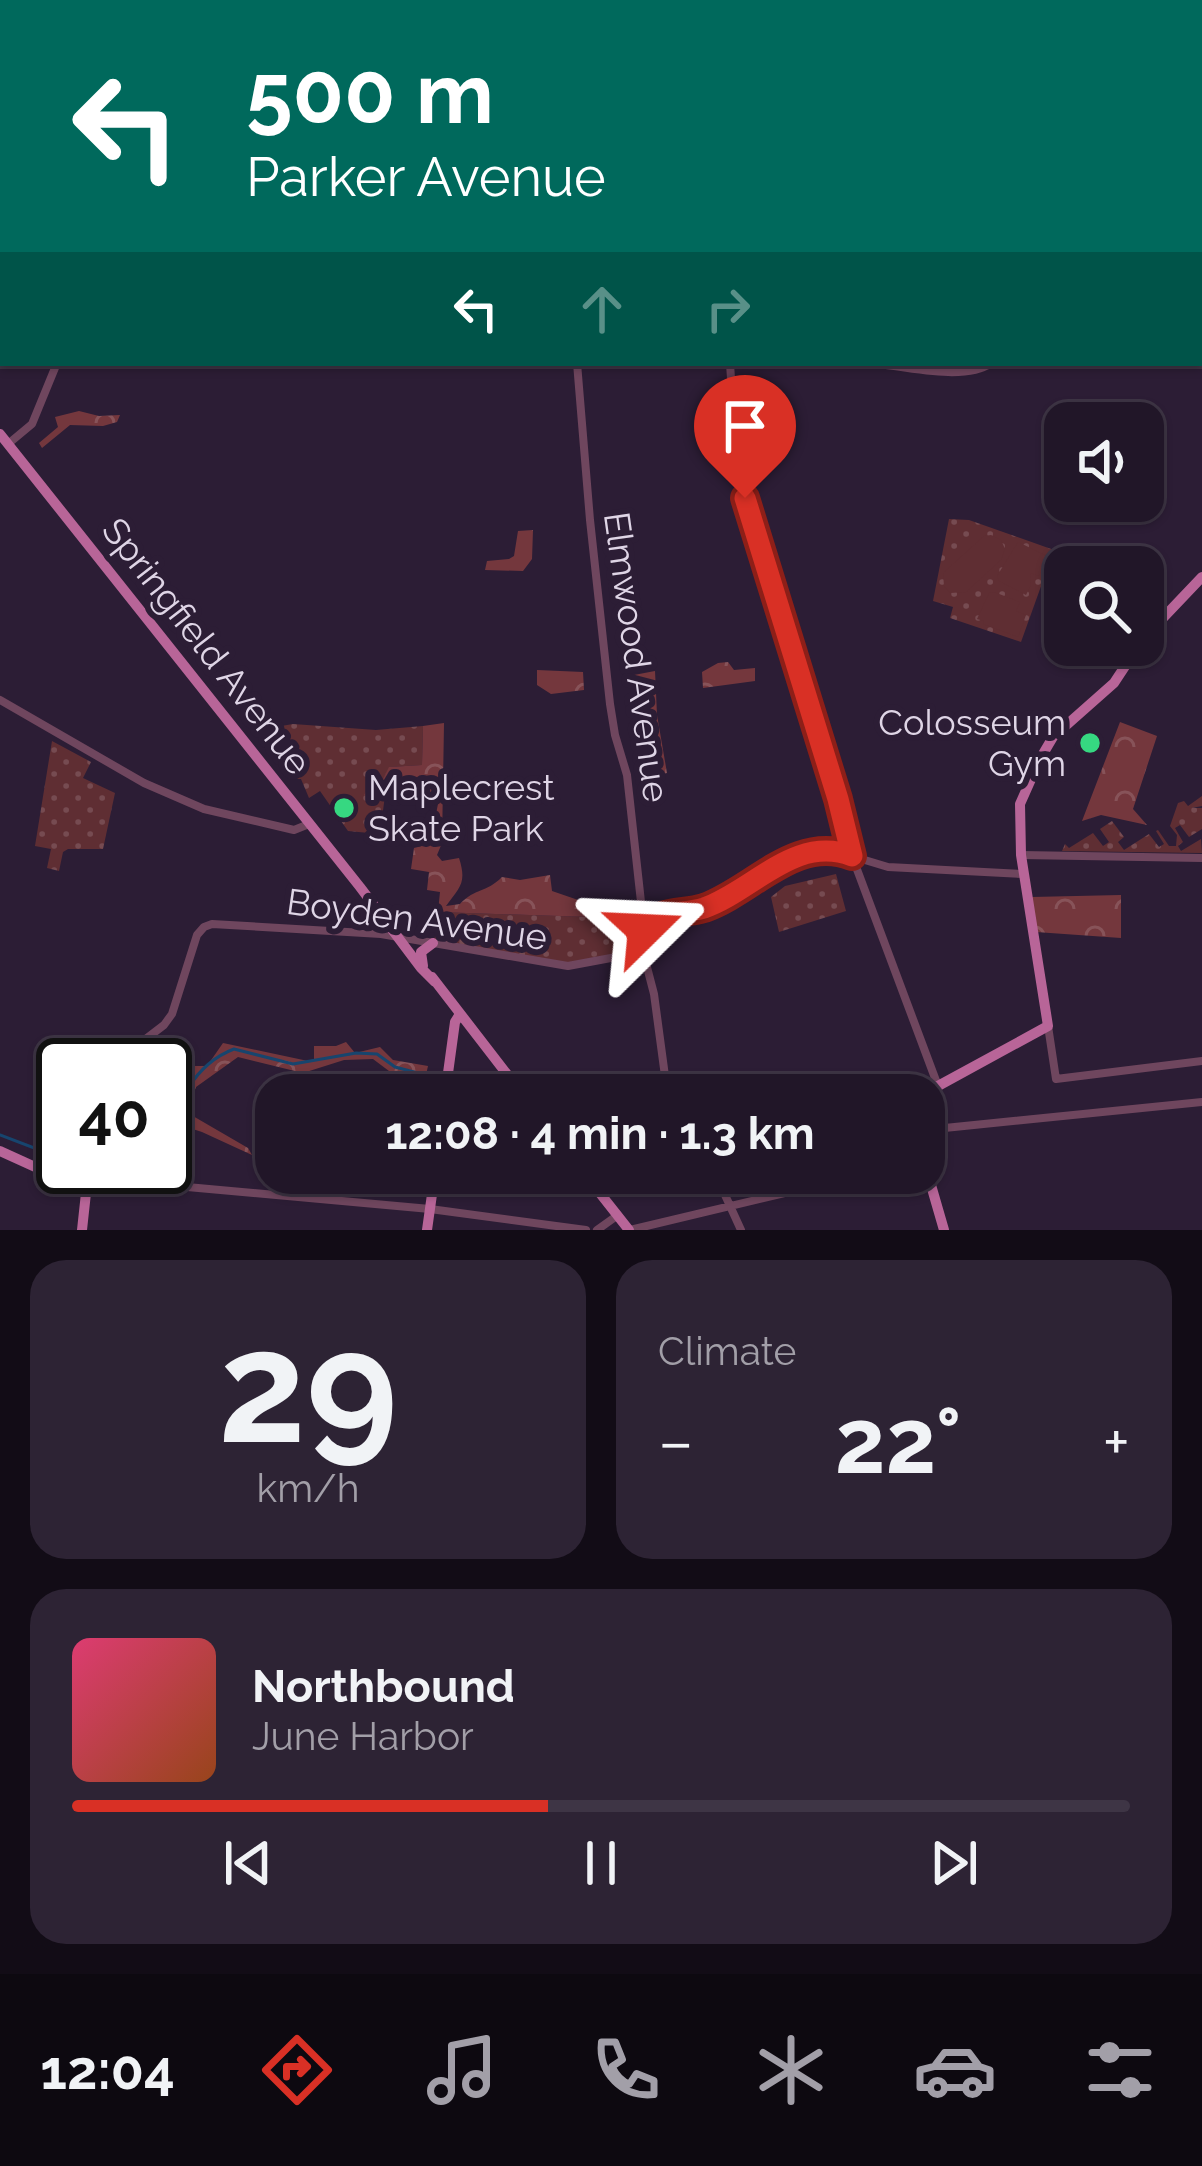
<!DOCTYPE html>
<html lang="en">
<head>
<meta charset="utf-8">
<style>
  body { margin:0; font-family:Raleway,sans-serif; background:#2d2334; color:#f1f3f6; height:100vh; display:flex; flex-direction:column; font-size:45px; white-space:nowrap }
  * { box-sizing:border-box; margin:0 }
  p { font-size:39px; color:#a29fa8 }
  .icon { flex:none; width:66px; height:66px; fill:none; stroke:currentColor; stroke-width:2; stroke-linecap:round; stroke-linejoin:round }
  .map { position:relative; height:1230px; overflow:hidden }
  .drawer { display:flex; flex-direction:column; gap:30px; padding:30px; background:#120c16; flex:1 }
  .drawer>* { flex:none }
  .hud { position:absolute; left:0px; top:0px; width:1203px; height:366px; box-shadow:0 3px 9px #0004,0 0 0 3px #3e3545; background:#00695c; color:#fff; overflow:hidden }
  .buttons { position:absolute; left:1044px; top:402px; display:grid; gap:24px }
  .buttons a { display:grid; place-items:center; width:120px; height:120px; border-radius:24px; background:#211628; box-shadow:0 3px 9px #0004,0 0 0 3px #3e3545; font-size:60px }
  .speed { position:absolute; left:36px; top:1038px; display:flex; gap:24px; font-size:60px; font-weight:700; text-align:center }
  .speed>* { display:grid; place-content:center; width:156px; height:156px; border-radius:50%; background:#211628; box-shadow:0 3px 9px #0004,0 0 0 3px #3e3545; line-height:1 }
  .speed .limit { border:6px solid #111; border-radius:18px; background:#fff; color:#111 }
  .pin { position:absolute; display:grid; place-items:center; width:102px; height:102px; color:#fff; margin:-123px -51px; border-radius:50% 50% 50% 0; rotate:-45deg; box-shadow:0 0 12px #0007 }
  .pin .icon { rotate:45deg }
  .me { position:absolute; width:132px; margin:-66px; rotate:69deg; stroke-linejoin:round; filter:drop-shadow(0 0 9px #0008) }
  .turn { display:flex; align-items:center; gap:42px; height:252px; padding:0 48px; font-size:54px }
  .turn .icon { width:156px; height:156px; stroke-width:2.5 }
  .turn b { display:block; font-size:84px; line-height:102px }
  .lanes { display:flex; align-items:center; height:114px; padding:0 48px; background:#0003; justify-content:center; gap:60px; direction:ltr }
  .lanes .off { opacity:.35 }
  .big { font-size:90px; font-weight:700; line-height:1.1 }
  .drawer .widget { flex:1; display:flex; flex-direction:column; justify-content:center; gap:18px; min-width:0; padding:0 42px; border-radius:36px; background:#2d2334 }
  .drawer .dial { align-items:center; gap:0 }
  .dial b { font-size:156px; line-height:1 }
  .song { display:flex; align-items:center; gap:36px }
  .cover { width:144px; height:144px; border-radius:18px; background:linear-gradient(135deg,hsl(340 70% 55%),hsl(20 70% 35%)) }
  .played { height:12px; border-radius:6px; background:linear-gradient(90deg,#d93025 45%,#3e3545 45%) }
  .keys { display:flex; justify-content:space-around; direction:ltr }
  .heat { display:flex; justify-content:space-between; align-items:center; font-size:66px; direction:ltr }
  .drawer .tiles { flex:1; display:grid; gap:30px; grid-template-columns:1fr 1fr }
  .widget:last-child { grid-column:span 2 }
  .trip { position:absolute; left:255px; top:1074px; width:690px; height:120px; border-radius:36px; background:#211628; box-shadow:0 3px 9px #0004,0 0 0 3px #3e3545; font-weight:700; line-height:120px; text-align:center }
  .menu { display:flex; height:192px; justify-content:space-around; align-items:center; background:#0d0910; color:#a29fa8 }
  .menu .icon { width:84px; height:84px }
  .menu .active { color:#d93025 }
  .menu b { font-size:54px; color:#f1f3f6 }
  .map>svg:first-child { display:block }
  .grass { fill:url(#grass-dots) }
  .forest { fill:url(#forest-crowns) }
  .garden { fill:#5f2e33 }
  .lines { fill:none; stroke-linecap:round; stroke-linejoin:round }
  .stream { stroke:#17456e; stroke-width:3 }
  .minor { stroke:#6f465e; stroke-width:8 }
  .major { stroke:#b86598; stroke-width:10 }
  .rail { stroke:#a79bae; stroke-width:3 }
  .route-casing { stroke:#8d1f18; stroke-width:30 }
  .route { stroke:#d93025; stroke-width:21 }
  .poi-dot { fill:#36d881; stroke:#2c1d35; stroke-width:4.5 }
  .labels { text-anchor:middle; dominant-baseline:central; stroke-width:12; stroke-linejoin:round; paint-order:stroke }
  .street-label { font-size:36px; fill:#dfd5e6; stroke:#2c1d35 }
  .poi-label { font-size:36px; fill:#dfd5e6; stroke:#2c1d35; text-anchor:end }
</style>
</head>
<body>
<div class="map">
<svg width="1202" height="1230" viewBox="0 0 1202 1230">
  <defs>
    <pattern id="grass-dots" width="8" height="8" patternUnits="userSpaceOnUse" patternTransform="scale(3)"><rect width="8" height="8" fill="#5f2e33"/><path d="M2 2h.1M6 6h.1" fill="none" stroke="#764b51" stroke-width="1.8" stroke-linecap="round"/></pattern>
    <pattern id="forest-crowns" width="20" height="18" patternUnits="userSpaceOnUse" patternTransform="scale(3)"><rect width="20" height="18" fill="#74373d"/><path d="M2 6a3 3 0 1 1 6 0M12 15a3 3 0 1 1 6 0" fill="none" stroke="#875359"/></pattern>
  </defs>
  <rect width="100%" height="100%" fill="#2c1d35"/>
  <path class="grass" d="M949,519L969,520L1054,550L1021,642L950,618L953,607L933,601Z
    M293,724L376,730L423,726L422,765L390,767L382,781L365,794L379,802L385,795L380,834L348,831L320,791L309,798L301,779H290L270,728Z
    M52,741L91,762L83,778L115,793L103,849H68L63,852L59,871L47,868L51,849L35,846Z
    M1202,796V806L1192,808H1202V829L1189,837L1180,825L1175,828L1183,842L1178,846L1181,851L1201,839L1202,853L1062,851L1065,844L1069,848L1093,833L1103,846L1109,842L1100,829L1112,821L1124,837L1118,842L1124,850L1149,834L1159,847L1164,844L1156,831L1158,830L1169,846H1176L1177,835L1170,826L1178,803L1184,801L1188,806Z
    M836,874L846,911L779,932L771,897L785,886Z
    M438,912L617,918L621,958L575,965L434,944Z"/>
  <path class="forest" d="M79,411L99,416L120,415L117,422L103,426L70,425L42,448L39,443L58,427L55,417Z
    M533,530L532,559L523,571L485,570L487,561L509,559L514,556L518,531Z
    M728,662L734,670L755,668V681L703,688L702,672L718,663Z
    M537,670L583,672L584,690L551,694L537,685Z
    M655,671L657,715L667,773L645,778C642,762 637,745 642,729C647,710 652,715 652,691L636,692L634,675Z
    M1120,722L1157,736L1133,809L1147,825L1101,815L1082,821Z
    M444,723L442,843L437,855L442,861L459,858C467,883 460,887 446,906L460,904C476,887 485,894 502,877L520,880L550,875L552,891L613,912L617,918L438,912L440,892L427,890L429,872L411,869L414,848L430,844L439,799L387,788L379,802L364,795L368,789V780L375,777L382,781L389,767L422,765L423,726Z
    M1121,895V938L1036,932L1032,897Z
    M346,1042L355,1053L380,1047L393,1060L428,1066L425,1079L393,1074L373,1059L344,1060L303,1073L238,1057L196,1087L186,1112L248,1148L252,1155L202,1132L174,1123L190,1066H207L223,1043L308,1061L314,1059V1046H336Z"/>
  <path class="garden" d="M984,536L991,535L1001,540L1005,549L1001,560L966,592L950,593L944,586L943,573Z
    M1018,542L1049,557L1039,576L1031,573L1030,587L1026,595L999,581L997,576Z
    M994,592L1020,602L1016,611L1026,615L1018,637L983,624L984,621L977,619L989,593Z"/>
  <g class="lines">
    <path class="stream" d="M1200,95H1202
      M0,1135L63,1159
      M165,1144C178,1104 192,1065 234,1049L293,1064L356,1053L377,1054L395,1067L433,1077
      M154,1179L155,1176"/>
    <path class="minor" d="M300,0L301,3
      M432,0L455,3
      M636,0L637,3
      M1074,0L1098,3
      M869,3L872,0
      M1170,3L1171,0
      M1200,16H1202
      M1200,355H1202
      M577,363L590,520L610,704L615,735L627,775L642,911L648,923L644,932L642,948L654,994L665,1076L672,1095
      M730,363L736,457L741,484L838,799L849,848L938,1086
      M871,363C903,366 965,382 991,363
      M8,444L32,424L57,363
      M0,700L144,783L204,809L294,830L309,824
      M1021,855L1202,858
      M649,923L659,915L706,907L797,856L835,851L888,867L1023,874
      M1048,1026L1056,1079L1202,1061
      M126,1065L134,1048L164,1025L172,1014L197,935L204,927L212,924L381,934L568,966L643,952
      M925,1130L1202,1102
      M85,1167L82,1182L99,1179L430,1209L586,1230
      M715,1173L741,1230
      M597,1230L618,1215
      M630,1230L810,1187L831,1181L845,1173"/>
    <path class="major" d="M0,97L3,98
      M1200,224L1202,225
      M0,434L360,887L421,968L435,982
      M1143,639L1202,577
      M423,966L421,952L433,943
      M432,977L523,1095
      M445,1095L455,1022L460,1014
      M924,1136L938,1086L1048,1026L1021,855L1020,804L1040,759L1053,737L1114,683L1139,645
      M0,1151L66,1181L82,1182
      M924,1161L944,1230
      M584,1173L629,1230
      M82,1230L86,1193L82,1182
      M427,1230L435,1173"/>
    <path class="rail" d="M367,0L372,3
      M1200,162H1202"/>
  </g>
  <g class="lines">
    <defs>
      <path id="route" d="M645,930C659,908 682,915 704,908C753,891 795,834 852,856L838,799L745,498"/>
    </defs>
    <use href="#route" class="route-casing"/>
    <use href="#route" class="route"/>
  </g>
  <g class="poi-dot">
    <circle cx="1090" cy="743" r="12"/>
    <circle cx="344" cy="808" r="12"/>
  </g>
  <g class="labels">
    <g class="street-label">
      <text transform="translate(207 646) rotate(52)">Springfield Avenue</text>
      <text transform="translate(637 657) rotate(82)">Elmwood Avenue</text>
      <text transform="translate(417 919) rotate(8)">Boyden Avenue</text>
    </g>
    <g class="poi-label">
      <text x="1066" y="722">Colosseum<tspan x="1066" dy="41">Gym</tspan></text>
      <text x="368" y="787" text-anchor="start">Maplecrest<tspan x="368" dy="41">Skate Park</tspan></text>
    </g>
  </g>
</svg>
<div class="buttons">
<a><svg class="icon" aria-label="sound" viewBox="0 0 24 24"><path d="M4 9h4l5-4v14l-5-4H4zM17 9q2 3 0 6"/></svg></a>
<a><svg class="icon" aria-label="search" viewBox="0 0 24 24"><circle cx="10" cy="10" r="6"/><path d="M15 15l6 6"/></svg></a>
</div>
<div class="speed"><div class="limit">40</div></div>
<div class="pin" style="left:745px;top:498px;background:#d93025"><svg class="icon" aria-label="arrive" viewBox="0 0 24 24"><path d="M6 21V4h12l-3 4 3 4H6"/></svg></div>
<svg class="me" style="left:645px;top:930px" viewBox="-20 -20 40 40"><path d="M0-17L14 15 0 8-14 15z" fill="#d93025" stroke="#fff" stroke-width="4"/></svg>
<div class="trip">12:08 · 4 min · 1.3 km</div>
<div class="hud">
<div class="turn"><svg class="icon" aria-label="left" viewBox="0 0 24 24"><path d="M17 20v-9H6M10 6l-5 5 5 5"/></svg><div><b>500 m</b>Parker Avenue</div></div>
<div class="lanes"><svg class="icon" aria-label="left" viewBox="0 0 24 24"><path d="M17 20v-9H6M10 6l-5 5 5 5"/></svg><svg class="icon off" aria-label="ahead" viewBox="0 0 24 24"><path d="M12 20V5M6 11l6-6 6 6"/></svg><svg class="icon off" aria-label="right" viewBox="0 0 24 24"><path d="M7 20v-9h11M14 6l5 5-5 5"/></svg></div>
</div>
</div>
<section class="drawer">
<div class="tiles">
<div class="widget dial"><b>29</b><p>km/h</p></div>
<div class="widget"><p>Climate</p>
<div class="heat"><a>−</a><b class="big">22°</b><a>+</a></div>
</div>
<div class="widget">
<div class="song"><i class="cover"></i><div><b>Northbound</b><p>June Harbor</p></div></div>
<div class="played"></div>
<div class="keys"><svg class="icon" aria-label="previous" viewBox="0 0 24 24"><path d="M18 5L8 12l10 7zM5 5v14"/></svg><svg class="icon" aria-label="pause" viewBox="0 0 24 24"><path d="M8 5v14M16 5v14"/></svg><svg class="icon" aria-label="next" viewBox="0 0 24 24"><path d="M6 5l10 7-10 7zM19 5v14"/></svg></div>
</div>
</div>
</section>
<nav class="menu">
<b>12:04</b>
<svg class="icon active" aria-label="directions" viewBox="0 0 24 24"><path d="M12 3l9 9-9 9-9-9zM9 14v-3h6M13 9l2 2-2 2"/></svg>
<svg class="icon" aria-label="music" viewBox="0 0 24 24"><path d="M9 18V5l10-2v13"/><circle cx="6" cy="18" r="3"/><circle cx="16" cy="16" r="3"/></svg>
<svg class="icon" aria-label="phone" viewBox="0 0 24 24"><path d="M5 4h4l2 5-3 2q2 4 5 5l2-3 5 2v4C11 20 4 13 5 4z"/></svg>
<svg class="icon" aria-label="climate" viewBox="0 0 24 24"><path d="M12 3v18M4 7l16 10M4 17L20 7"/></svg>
<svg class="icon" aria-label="car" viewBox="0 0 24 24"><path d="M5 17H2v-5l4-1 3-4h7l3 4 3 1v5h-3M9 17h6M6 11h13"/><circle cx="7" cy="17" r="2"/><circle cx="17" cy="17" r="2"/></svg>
<svg class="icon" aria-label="filters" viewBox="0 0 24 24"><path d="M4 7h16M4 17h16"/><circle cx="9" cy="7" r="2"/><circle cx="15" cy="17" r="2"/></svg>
</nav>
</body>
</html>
